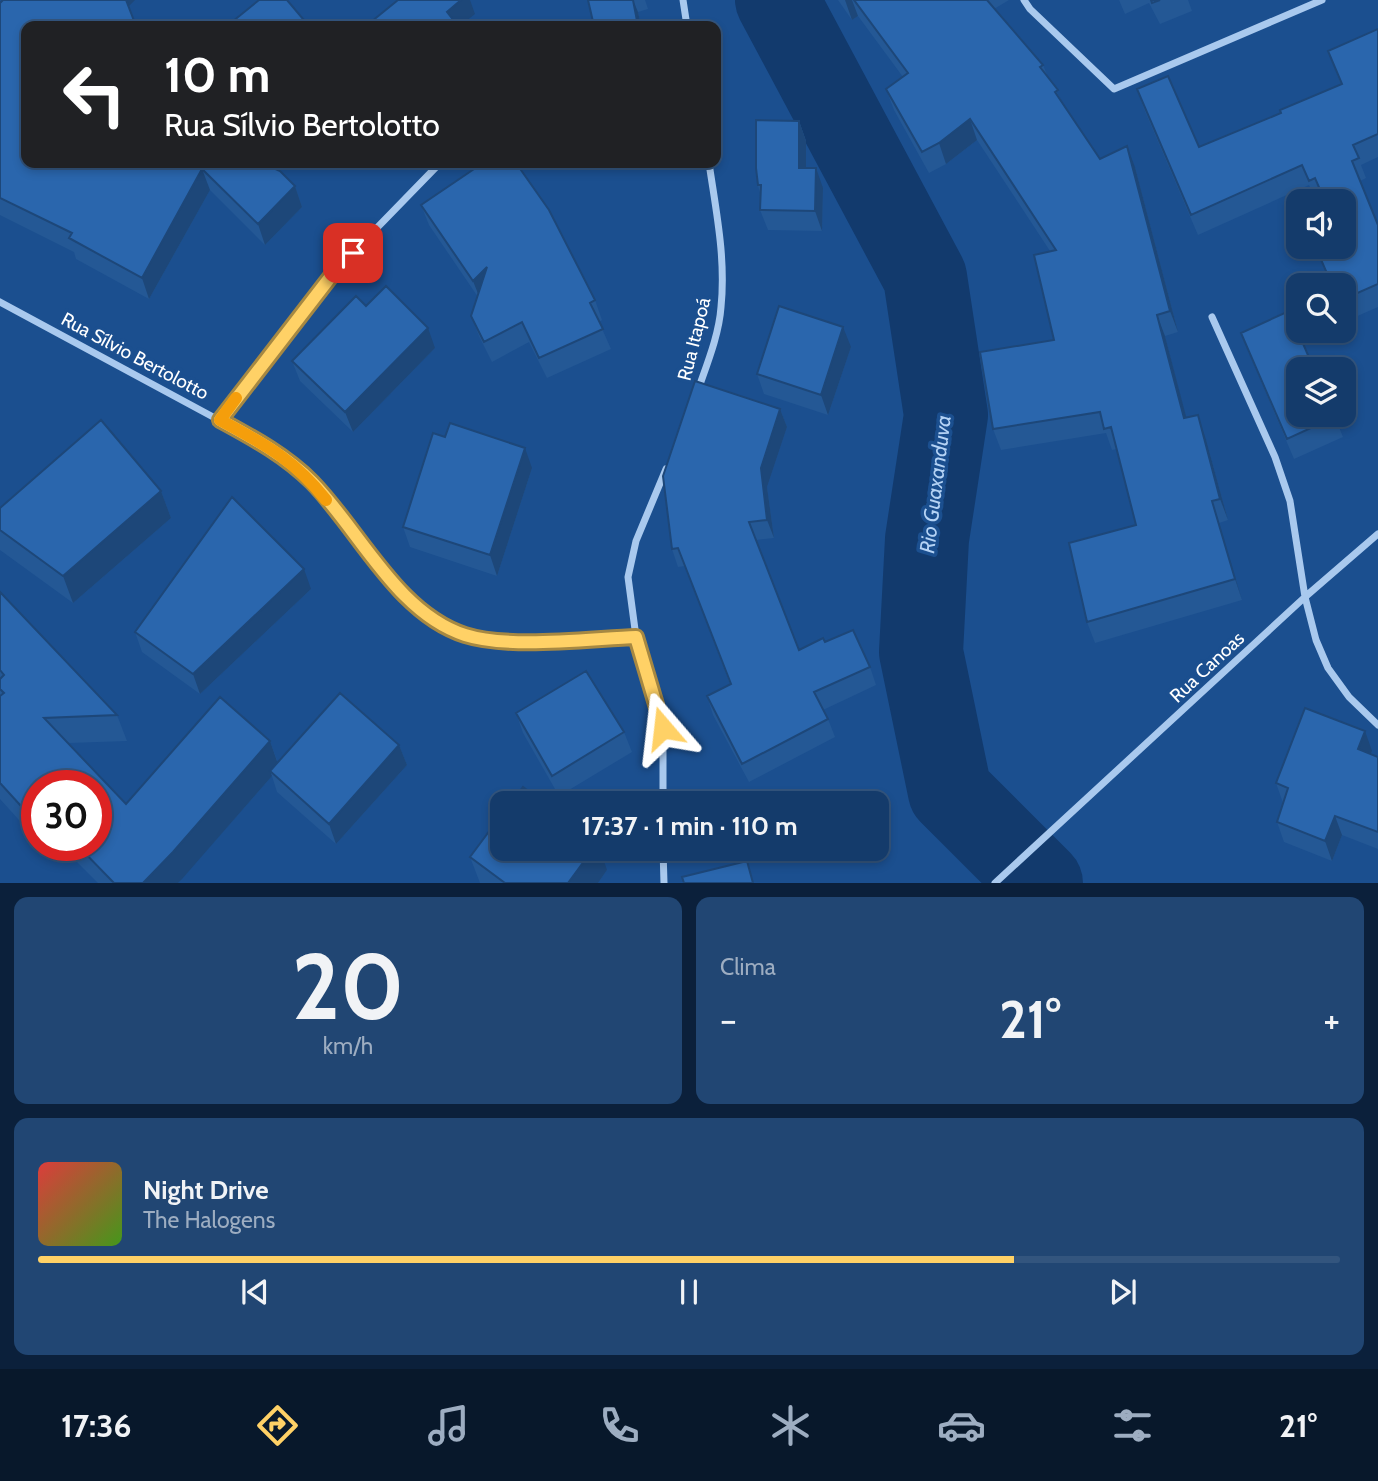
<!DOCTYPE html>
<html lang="pt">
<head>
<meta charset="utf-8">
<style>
  body { margin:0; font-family:Cabin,sans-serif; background:#214673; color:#f1f3f6; height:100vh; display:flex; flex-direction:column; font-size:26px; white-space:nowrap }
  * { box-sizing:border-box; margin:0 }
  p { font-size:23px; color:#9dadc1 }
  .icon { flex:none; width:38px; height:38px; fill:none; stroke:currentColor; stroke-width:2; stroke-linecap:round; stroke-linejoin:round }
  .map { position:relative; height:883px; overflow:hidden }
  .side { display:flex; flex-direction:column; gap:14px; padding:14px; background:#0b203b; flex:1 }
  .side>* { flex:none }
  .banner { position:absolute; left:21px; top:21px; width:700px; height:147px; border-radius:14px; box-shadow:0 4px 10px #0003,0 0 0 2px #33557e; background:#202124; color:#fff; overflow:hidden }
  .fabs { position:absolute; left:1286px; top:189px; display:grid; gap:14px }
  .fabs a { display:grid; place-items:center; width:70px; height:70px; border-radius:14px; background:#143b6b; box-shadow:0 4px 10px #0003,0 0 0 2px #33557e; font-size:35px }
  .speed { position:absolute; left:21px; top:770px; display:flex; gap:14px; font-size:35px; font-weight:700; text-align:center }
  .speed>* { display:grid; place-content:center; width:91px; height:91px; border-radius:50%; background:#143b6b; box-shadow:0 4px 10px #0003,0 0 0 2px #33557e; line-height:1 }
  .speed .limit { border:10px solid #d22; background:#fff; color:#111 }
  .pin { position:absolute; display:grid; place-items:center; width:60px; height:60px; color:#fff; margin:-30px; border-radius:14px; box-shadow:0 4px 10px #0006 }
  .me { position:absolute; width:77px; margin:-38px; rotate:343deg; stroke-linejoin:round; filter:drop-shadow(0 0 5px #0008) }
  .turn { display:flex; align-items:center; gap:24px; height:147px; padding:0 28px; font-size:32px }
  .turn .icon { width:91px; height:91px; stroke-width:2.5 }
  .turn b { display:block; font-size:49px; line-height:60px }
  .big { font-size:52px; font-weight:700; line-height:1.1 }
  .side .tile { flex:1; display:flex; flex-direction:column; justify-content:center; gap:10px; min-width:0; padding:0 24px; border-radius:14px; background:#214673 }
  .side .dial { align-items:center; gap:0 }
  .dial b { font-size:91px; line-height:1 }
  .song { display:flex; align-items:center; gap:21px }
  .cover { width:84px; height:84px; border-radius:10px; background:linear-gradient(135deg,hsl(0 70% 55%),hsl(100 70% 35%)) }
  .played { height:7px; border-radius:4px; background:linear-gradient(90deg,#ffd166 75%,#33557e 75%) }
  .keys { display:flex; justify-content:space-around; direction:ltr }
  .heat { display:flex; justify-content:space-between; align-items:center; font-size:38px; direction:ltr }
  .side .tiles { flex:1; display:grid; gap:14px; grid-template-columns:1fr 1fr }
  .tile:last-child { grid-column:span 2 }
  .trip { position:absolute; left:490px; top:791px; width:399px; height:70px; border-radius:14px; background:#143b6b; box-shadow:0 4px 10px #0003,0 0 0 2px #33557e; font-weight:700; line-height:70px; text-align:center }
  .dock { display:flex; height:112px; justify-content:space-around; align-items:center; background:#08182b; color:#9dadc1 }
  .dock .icon { width:49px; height:49px }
  .dock .current { color:#ffd166 }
  .dock b { font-size:32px; color:#f1f3f6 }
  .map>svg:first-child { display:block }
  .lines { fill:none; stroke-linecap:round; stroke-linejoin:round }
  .river { stroke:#123a6d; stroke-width:84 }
  .street { stroke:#a9c9ee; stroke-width:7 }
  .wall { fill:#245895 }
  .shaded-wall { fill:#1d4779 }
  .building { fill:#2a66ad; stroke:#1d4779; stroke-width:2 }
  .route-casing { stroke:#a68842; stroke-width:18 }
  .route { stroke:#ffd166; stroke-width:12 }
  .slow { stroke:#f59e0b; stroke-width:12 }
  .labels { text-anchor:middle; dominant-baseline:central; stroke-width:7; stroke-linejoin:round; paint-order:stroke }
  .street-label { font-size:19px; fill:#fff; stroke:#1b4f8f }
  .water-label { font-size:21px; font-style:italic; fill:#b5d3f5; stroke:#1b4f8f }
</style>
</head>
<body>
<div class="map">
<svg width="1378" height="883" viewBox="0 0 1378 883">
  <rect width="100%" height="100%" fill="#1b4f8f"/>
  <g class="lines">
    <path class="river" d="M777,0L925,277L946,415L927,539L921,652L950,792L1041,883"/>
    <path class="street" d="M683,0L687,26
      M1024,0L1030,9L1114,89L1322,0
      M0,302L278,452L314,484L395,583L433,621L467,635L508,642L636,637
      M1212,317L1275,457L1290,501L1305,597L1316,640L1328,668L1349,697L1378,725
      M698,390C707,364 719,335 721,307C726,258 716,211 709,163
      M220,420L335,271L440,163
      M663,803V728L636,637L628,577L636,541L666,469
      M663,849L664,883
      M995,883L1305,597L1378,534"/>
  </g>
  <path class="wall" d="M588,0H645L648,9L638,12L641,26H594Z
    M838,0H1009L994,9L1043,65L1048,77L1063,103L1100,159L1135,167L1178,332L1165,336L1186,418L1198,415L1205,436L1228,520L1219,523L1242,600L1095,643L1087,622L1136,525L1117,449L1112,450L1106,433L1001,450L993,429L1054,340L1050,251L977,140L946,164L929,173L894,110L886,89L903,77L858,16L852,20Z
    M1119,0H1188L1192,11L1160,24L1149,3L1125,14Z
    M0,3L26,26V163H262L295,186L302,207L265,245L210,190L149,299L76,259L74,252L0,215Z
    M1378,29V157L1361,165L1366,178L1360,181L1378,225V307L1346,321L1344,318V285H1330L1319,255L1344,247V201H1324L1323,198L1316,201L1309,185L1198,235L1144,109L1137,89L1199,147L1281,113L1341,85L1328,51Z
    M799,121L806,141V168L823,188L822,231L768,230L760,210V193L758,185Z
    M421,205L595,300L602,320L599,322L611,349L547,378L529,342L492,362L479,336L471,316L478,297L429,225Z
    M366,306L435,348L353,432L300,381L292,361Z
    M1241,333L1334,415L1343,437L1294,459L1249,353Z
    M851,347L828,415L764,394L757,374Z
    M780,409L787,427L767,487L774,538L756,540L799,650L825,642L870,667L876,685L823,710L828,719L835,737L749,782L713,715L707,696L730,684L685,566L678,567L672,549Z
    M532,468L497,576L410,547L403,527Z
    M161,491L171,518L73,603L0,550V508Z
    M311,589L200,694L142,652L135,632Z
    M0,592L117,715L127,741L69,743L126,804L270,741L278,763L399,745L407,765L336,844L277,792L272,776L178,883H98L60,845H96L37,786V840L0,799Z
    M516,713L624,732L632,752L559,796L523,733Z
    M1372,751L1371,754L1378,757V849L1342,835L1332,861L1284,842L1277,822L1283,803L1276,783Z
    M470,857L607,870L598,883H480Z"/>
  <path class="shaded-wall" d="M125,0H135L128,7Z
    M461,0H470L475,14L460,26H452L447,12Z
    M633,0L638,12L641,26H638Z
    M845,0H852L858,16L852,20Z
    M970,119L977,140L946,164L939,143Z
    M799,121L806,141V188L799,168Z
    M1127,146L1135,167L1178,332L1170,311Z
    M816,168L823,188L822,231L815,211Z
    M202,169L210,190L149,299L142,278Z
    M295,186L302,207L265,245L258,224Z
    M487,267L481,301L473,281Z
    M1157,315L1165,336L1192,439L1184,418Z
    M843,327L851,347L828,415L821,395Z
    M428,328L435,348L353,432L345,412Z
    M780,409L787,427L767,487L774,538L767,520L761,468Z
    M1198,415L1205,436L1228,520L1220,499Z
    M525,448L532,468L497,576L490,555Z
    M161,491L171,518L73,603L63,576Z
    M1212,501L1219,523L1242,600L1235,579Z
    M304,569L311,589L200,694L193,674Z
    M1365,731L1372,751L1365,769L1358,749Z
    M270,741L279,767L270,771L272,776L182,879L178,883H143Z
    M399,745L407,765L336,844L329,824Z
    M37,812V833L31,817Z
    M1335,816L1342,835L1332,861L1325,841Z
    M593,849H600L607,870L598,883H568Z"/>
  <path class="building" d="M3,0H126L136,26H26V163H262L280,171L295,186L258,224L202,169L142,278L69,238L72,233L0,198V3Z
    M259,0H287L309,26H227Z
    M398,0H461L447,12L458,26H366Z
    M588,0H633L638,26H594Z
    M854,0H987L1043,65L1040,67L1058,90L1055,92L1100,159L1127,146L1170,311L1157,315L1184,418L1198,415L1220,499L1212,501L1235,579L1087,622L1069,543L1136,525L1111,427L1104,429L1100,412L993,429L980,352L1054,340L1034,255L1056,250L970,119L939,143L922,152L886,89L908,73Z
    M1151,0H1160L1152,3Z
    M1378,29V134L1353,145L1359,158L1352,161L1378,225V284L1344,299V285H1332L1319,255L1338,247H1344V201H1325L1315,178L1309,181L1302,165L1191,215L1137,89L1168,76L1199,147L1281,113L1280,110L1342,84L1328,51Z
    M756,120L799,121V168H816L815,211L760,210L761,185H758L756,168Z
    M483,163H516L549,210L595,300L590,303L603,329L539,358L522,322L484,342L471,316L487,267L473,281L421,205Z
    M386,286L428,328L345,412L292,361L356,296L366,306Z
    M779,306L843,327L821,395L757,374Z
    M1289,311L1314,369H1298V415H1334L1335,417L1287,439L1241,333Z
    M695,381L780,409L761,468L767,520L749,522L799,650L823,638L825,642L853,630L870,667L814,692L828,719L742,764L707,696L731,684L678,548L672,549L663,476Z
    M101,420L161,491L63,576L0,530V508Z
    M450,423L525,448L490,555L403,527L433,433L445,437Z
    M232,497L304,569L193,674L135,632Z
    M0,592L117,715L44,718L126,804L220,697L270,741L173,852L143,883H114L77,845H96V786H37V812L31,817L0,783V696L4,693L0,689V679L4,675L0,670Z
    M586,671L624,732L552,776L516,713Z
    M340,693L399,745L329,824L270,771Z
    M1305,708L1365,731L1358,749L1378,757V832L1335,816L1325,841L1277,822L1288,788L1276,783Z
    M523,787L544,803H511Z
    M502,814V849H593L568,883H505L470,857Z
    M747,861L753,883H684L682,877Z"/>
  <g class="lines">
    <defs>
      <path id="route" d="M353,253L335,271L220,420C253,438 285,455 312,482C360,531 397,613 465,635C509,649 588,639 636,637L663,728"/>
    </defs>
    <use href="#route" class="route-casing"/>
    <use href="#route" class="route"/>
    <path class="slow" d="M236,398L220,420C264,444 294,459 326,500"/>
  </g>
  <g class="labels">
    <g class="street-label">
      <text transform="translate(694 339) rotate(-76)">Rua Itapoá</text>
      <text transform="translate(135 356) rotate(28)">Rua Sílvio Bertolotto</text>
      <text transform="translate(1207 667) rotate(-43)">Rua Canoas</text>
    </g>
    <g class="water-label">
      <text transform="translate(935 484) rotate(-83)">Rio Guaxanduva</text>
    </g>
  </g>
</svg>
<div class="fabs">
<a><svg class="icon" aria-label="sound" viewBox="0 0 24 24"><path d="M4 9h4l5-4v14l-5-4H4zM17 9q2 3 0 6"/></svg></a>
<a><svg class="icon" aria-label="search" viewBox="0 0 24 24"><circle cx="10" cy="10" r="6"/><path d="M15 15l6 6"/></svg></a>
<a><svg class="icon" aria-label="layers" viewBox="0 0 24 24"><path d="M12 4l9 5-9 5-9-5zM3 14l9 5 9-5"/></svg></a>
</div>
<div class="speed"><div class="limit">30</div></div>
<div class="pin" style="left:353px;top:253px;background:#d93025"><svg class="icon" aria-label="arrive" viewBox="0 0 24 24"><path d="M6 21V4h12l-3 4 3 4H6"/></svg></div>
<svg class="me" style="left:663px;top:728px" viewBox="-20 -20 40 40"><path d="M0-17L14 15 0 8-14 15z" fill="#ffd166" stroke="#fff" stroke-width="4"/></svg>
<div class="trip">17:37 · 1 min · 110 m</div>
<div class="banner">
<div class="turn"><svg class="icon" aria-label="left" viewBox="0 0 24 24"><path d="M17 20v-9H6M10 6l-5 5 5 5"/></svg><div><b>10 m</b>Rua Sílvio Bertolotto</div></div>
</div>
</div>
<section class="side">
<div class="tiles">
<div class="tile dial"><b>20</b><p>km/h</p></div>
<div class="tile"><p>Clima</p>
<div class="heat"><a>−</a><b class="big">21°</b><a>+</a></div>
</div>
<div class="tile">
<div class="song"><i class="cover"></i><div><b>Night Drive</b><p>The Halogens</p></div></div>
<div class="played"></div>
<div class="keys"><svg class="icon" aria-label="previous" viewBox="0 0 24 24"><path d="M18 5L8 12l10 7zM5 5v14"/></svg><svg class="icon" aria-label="pause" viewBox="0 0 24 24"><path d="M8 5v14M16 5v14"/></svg><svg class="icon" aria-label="next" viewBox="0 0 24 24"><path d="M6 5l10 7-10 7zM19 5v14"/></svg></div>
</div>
</div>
</section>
<nav class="dock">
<b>17:36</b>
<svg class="icon current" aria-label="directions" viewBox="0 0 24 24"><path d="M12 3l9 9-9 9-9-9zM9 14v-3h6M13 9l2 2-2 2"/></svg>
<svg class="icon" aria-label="music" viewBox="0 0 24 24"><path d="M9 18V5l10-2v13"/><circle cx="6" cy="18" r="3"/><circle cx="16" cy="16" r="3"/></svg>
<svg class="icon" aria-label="phone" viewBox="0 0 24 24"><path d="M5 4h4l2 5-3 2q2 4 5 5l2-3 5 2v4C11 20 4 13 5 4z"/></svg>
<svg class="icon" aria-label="climate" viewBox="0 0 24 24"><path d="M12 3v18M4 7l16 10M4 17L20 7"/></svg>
<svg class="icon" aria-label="car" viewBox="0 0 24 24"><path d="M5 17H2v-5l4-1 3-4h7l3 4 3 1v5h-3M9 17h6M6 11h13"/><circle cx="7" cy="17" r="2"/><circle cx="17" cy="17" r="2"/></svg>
<svg class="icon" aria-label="filters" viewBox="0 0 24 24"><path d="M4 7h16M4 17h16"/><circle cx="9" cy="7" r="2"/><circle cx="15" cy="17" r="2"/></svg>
<b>21°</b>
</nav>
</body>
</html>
